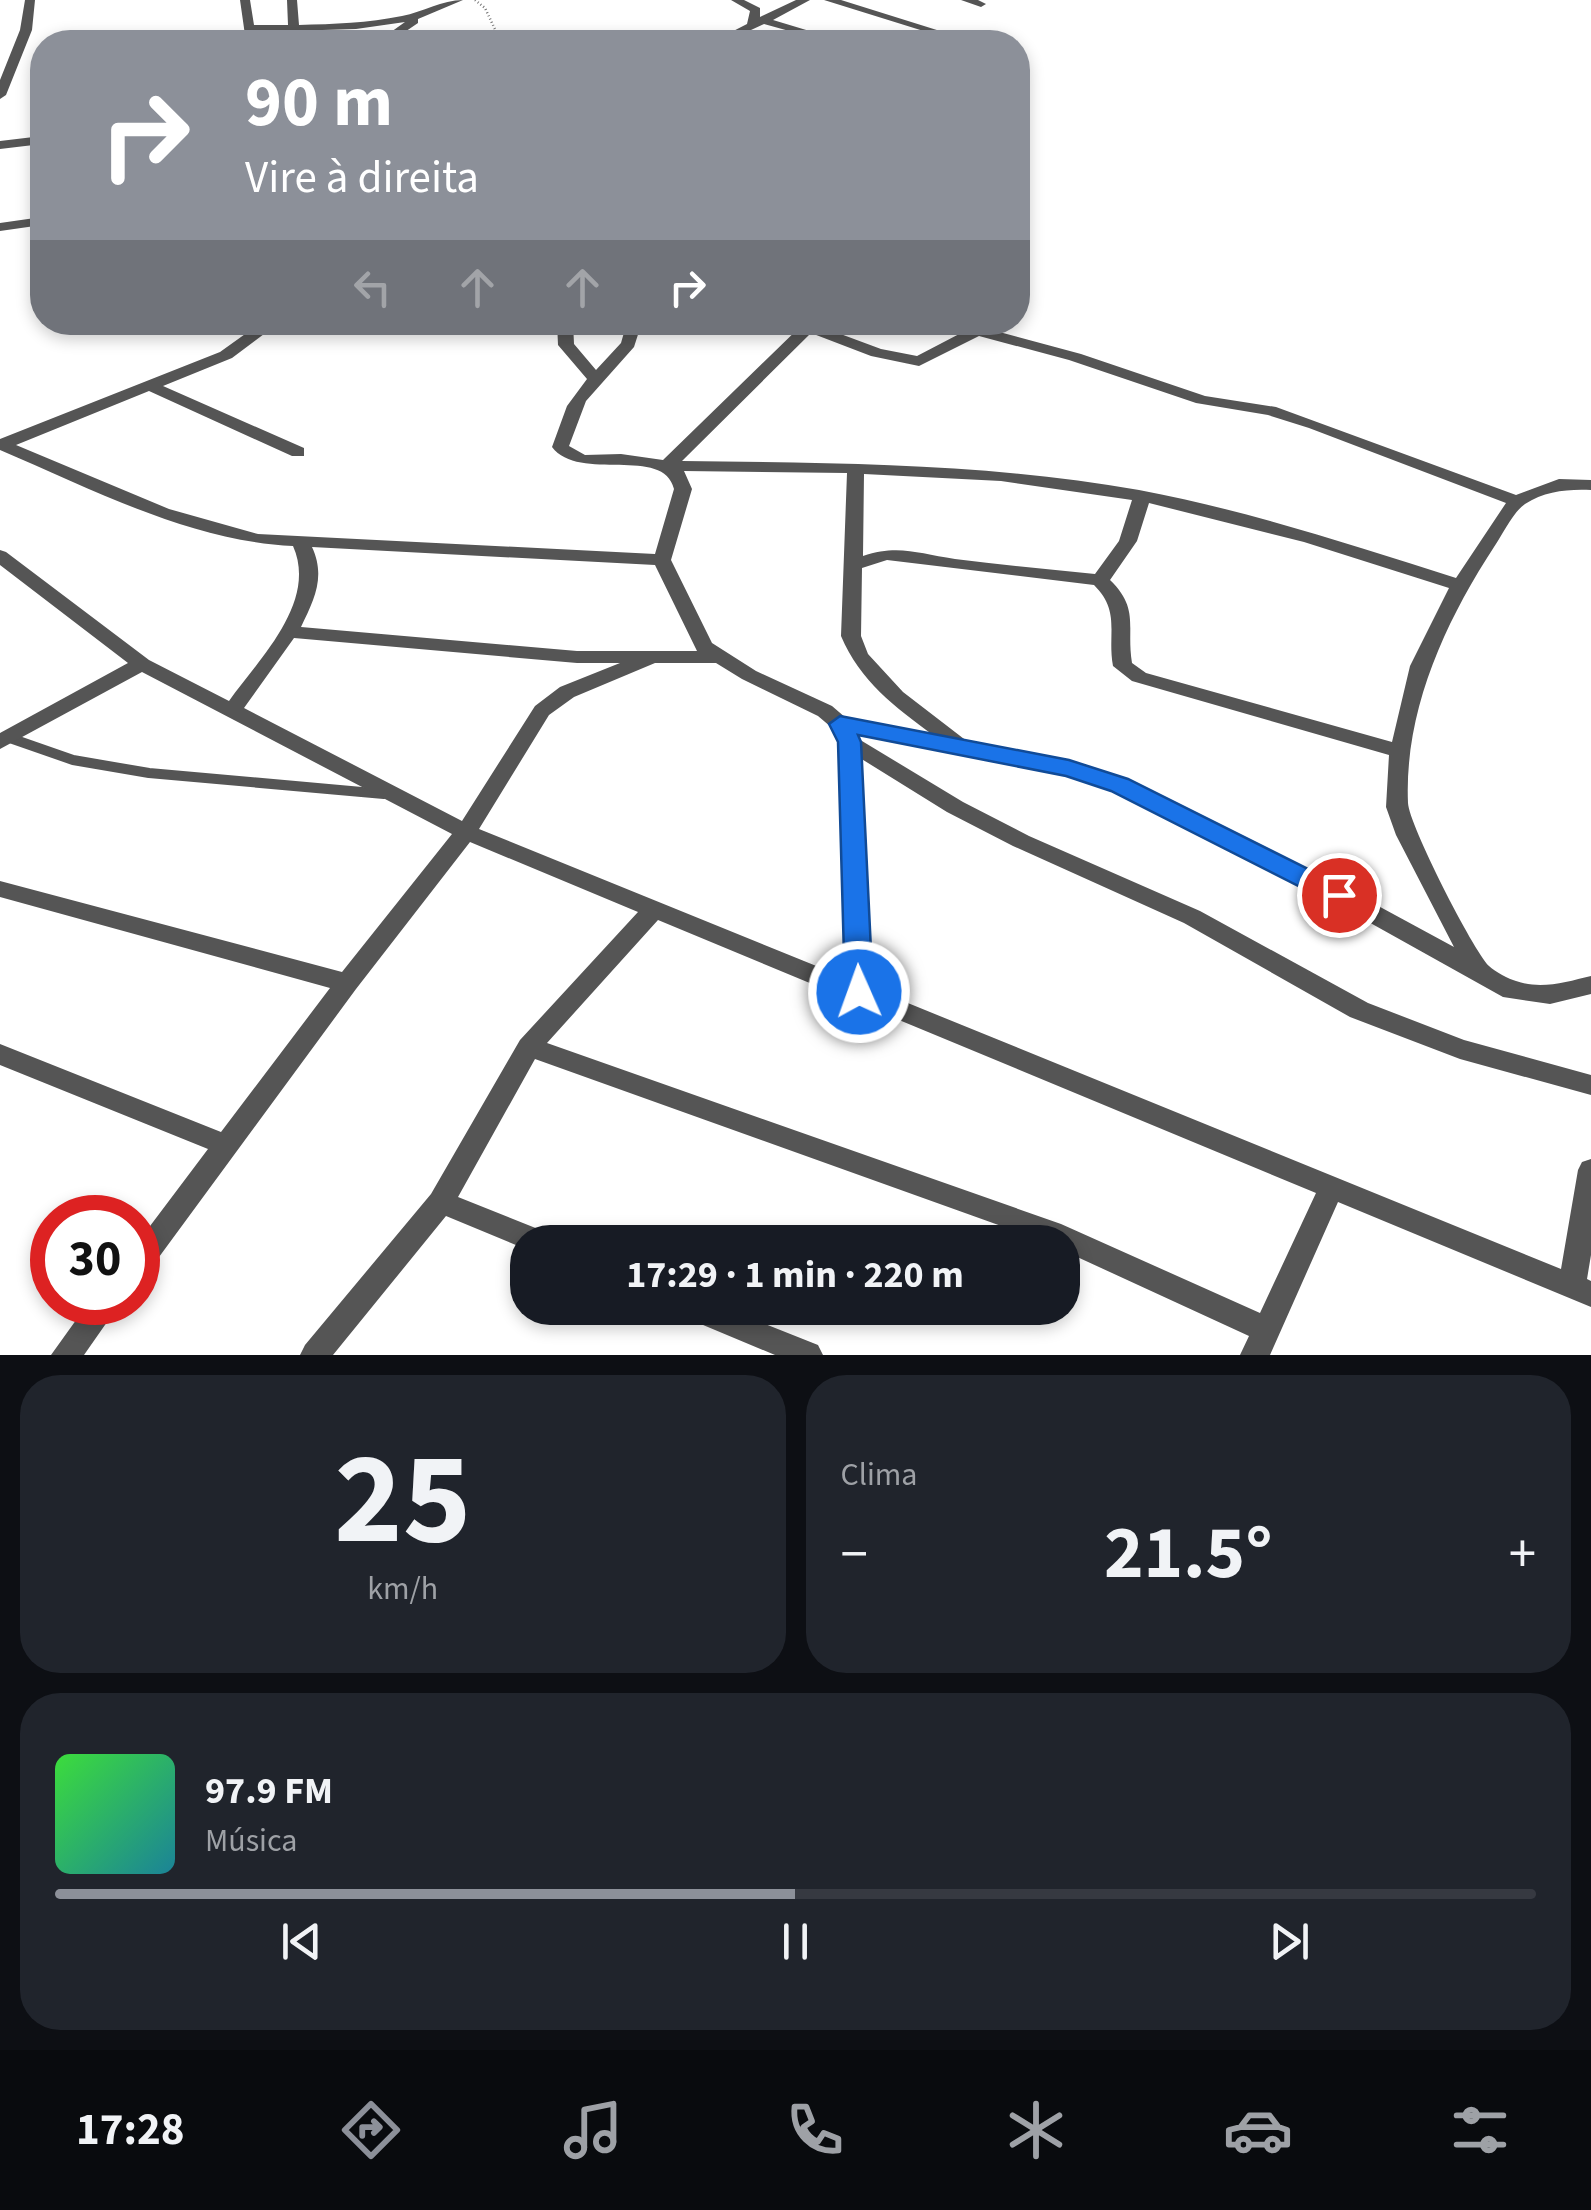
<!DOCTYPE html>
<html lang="pt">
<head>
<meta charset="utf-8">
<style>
  body { margin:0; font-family:"Source Sans 3",sans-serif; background:#20242c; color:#f1f3f6; height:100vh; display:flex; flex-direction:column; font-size:38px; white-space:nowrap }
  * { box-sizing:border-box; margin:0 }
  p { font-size:32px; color:#9ea1a6 }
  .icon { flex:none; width:55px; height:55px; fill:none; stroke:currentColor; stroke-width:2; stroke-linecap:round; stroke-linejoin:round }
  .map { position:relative; height:1355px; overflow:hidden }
  .details { display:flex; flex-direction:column; gap:20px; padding:20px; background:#0d0f14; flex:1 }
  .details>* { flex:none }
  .banner { position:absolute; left:30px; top:30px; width:1000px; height:305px; border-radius:40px; box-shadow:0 5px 15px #0003; background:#8c9099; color:#fff; overflow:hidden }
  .speed { position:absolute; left:30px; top:1195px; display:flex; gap:20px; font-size:50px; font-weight:700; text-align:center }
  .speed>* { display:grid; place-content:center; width:130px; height:130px; border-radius:50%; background:#171b24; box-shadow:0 5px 15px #0003; line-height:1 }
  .speed .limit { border:15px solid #d22; background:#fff; color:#111 }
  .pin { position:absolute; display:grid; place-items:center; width:85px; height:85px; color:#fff; margin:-42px; border:5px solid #fff; border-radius:50%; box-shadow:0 2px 10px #0007 }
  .me { position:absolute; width:110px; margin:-55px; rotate:358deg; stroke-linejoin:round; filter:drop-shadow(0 0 8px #0008) }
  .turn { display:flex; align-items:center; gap:35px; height:210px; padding:0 50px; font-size:45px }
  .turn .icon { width:130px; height:130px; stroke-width:2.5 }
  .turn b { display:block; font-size:70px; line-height:85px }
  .lanes { display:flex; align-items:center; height:95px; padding:0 50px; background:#0003; justify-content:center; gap:50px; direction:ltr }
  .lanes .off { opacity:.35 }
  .big { font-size:75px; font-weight:700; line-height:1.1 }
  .details .card { flex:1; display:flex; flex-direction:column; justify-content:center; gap:15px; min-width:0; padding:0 35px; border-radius:40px; background:#20242c }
  .details .dial { align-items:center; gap:0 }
  .dial b { font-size:130px; line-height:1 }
  .song { display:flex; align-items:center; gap:30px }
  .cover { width:120px; height:120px; border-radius:15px; background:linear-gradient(135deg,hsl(120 70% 55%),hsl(190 70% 35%)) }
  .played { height:10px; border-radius:5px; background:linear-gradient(90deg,#8c9099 50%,#363941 50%) }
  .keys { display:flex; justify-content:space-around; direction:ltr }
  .heat { display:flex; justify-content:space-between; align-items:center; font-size:55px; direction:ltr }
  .details .tiles { flex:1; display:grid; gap:20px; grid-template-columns:1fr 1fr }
  .card:last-child { grid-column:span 2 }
  .trip { position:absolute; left:510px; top:1225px; width:570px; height:100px; border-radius:40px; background:#171b24; box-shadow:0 5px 15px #0003; font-weight:700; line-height:100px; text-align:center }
  .dock { display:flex; height:160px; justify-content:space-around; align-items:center; background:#090b0e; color:#9ea1a6 }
  .dock .icon { width:70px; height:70px }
  .dock .on { color:#8c9099 }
  .dock b { font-size:45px; color:#f1f3f6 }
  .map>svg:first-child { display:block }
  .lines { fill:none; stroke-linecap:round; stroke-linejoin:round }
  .path { stroke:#777; stroke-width:2.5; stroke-dasharray:1 2.5; stroke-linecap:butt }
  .lane { stroke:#555; stroke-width:10 }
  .street { fill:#555; fill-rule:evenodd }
  .route { fill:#1a73e8; stroke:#114b97; stroke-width:2.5 }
</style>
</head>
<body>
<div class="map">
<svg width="1591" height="1355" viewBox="0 0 1591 1355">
  <rect width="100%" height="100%" fill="#fff"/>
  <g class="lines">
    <path class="path" d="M475,0L485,8L499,38L497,42"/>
    <path class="lane" d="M7,737L73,760L149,773L384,794"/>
    <path class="street" d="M25,0H35L32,30L6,95L0,99V80L20,30Z
      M240,0H250L254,25H288L287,0H297L299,25C334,24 368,23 402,16C423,12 442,0 463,0L418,19V23L390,42H377L405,22L356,29L255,32L256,42H246Z
      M731,0H744L760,8V17L796,0H810L773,20L846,42H829L764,24L725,42H712L747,24L750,11Z
      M824,0H841L940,31L930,33Z
      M961,0H978L986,4L981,7Z
      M42,136V144L0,149V141Z
      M42,217V225L0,231V223Z
      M262,322H280L232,358L163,386L304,448V456H292L149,391L16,445L169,509L258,534L655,554L674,489C664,445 579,483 552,447L567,406L587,379L558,345L557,322H573L574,344L596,370L621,343L627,322H642L634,347L586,401L569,446L585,455L621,454L663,460L805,322H821L819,326L881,349L917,356L963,332L936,322H962L1081,354L1205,396L1276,407L1516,495L1559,479L1591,480V490C1568,489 1545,491 1525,504C1513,512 1503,534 1494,547C1445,622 1404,711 1408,803C1409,825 1473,950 1489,966C1495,972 1509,979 1516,981C1541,990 1566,982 1591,976V994L1550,1004L1503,997L1331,901L1112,790L1066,776L855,733L857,738L963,802L1029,836L1200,911L1368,1003L1464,1040L1591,1075V1095L1460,1059L1350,1017L1184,923L1013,846L947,812L860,758L871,988L1561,1269L1578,1170L1582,1162L1591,1159V1255L1587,1279L1591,1281V1307L1338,1202L1270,1355H1240L1249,1336L1062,1250V1242H1046L535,1059L458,1197L548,1233L552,1242H528V1250L446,1216L333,1355H300L305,1345L431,1194L520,1040L638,912L470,842L356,989L148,1272L138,1275V1242L208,1149L0,1065V1044L221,1132L330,988L0,897V881L342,972L452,834L142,672L0,749V733L128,663L0,565V550L6,552L149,660L229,701C259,659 318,602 293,546C190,541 94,490 0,450V439L220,352ZM811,333L871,356L919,366L979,336L1069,360L1196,403L1268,415L1309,428L1506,503L1456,578C1352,545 1246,510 1139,490C988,463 835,463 682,461ZM684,471L847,473L841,636C860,681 895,707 933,735L846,718L832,706L756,671L712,643L671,560L692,489ZM864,474L1001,481L1132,500L1119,541L1095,574C1048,569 1001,565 955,559C919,554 899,544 863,556ZM1149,503L1304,542L1449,588L1410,666L1392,742L1146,673L1132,663C1126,627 1140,609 1110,580L1137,541ZM312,547L655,565L697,651H577L301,627C314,600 326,577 312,547ZM887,560L1094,585C1121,612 1107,633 1113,666L1132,681L1389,755L1386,807L1396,835L1454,947L1347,889L1128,780L1069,762L968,742L903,692L868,654L861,636L862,568ZM294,638L577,663H620L560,687L535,706L462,821L244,708ZM655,663H716L742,679L818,716L831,727L839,742L846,978L479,829L549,715L574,697ZM658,920L1316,1193L1260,1313L1061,1224L547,1043Z
      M89,1302H121L84,1355H51Z
      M680,1308H725L818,1345L823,1355H775L684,1317Z"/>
  </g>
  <path class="route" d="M840,716L1069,760L1128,779L1348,889L1352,895L1348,902H1330L1111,791L1066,776L858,735L861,742L873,992L869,999L859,1002L849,999L845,992L838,742L829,724Z"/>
</svg>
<div class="speed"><div class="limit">30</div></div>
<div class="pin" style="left:1339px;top:895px;background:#d93025"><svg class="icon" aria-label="arrive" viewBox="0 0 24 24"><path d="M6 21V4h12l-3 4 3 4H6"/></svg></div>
<svg class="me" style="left:859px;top:992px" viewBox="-20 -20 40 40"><circle r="17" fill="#1a73e8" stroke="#fff" stroke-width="3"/><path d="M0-11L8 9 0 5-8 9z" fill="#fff"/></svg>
<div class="trip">17:29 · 1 min · 220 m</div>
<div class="banner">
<div class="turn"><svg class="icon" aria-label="right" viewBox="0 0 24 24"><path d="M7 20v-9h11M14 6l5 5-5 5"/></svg><div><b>90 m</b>Vire à direita</div></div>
<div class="lanes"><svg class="icon off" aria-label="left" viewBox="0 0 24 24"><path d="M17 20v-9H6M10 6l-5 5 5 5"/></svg><svg class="icon off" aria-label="ahead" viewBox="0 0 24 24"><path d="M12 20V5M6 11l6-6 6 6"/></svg><svg class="icon off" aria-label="ahead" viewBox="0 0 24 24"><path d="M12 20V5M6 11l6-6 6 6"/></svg><svg class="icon" aria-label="right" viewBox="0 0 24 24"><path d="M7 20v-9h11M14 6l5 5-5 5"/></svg></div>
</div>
</div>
<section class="details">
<div class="tiles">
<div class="card dial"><b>25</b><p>km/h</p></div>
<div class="card"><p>Clima</p>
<div class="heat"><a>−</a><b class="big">21.5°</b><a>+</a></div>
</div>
<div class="card">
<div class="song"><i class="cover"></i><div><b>97.9 FM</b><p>Música</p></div></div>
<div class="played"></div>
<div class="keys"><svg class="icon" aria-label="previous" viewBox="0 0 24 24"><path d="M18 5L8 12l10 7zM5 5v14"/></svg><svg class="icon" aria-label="pause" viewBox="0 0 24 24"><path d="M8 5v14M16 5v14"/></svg><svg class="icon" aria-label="next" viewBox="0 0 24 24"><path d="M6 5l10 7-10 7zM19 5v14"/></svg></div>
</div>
</div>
</section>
<nav class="dock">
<b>17:28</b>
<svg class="icon on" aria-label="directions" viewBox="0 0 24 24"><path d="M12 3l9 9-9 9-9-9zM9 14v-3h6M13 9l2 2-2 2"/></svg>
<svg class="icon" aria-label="music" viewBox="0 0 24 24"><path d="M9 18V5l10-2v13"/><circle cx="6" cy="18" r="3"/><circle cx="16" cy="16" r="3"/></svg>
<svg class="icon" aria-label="phone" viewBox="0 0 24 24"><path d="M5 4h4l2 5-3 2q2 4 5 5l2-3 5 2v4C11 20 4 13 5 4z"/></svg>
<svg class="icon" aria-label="climate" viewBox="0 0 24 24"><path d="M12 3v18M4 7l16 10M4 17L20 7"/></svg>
<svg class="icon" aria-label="car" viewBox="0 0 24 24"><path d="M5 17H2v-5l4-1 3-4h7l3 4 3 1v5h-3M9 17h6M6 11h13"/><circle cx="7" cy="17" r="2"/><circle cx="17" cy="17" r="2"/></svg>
<svg class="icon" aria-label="filters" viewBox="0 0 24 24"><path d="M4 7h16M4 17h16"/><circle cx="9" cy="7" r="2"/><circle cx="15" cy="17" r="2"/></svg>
</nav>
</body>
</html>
